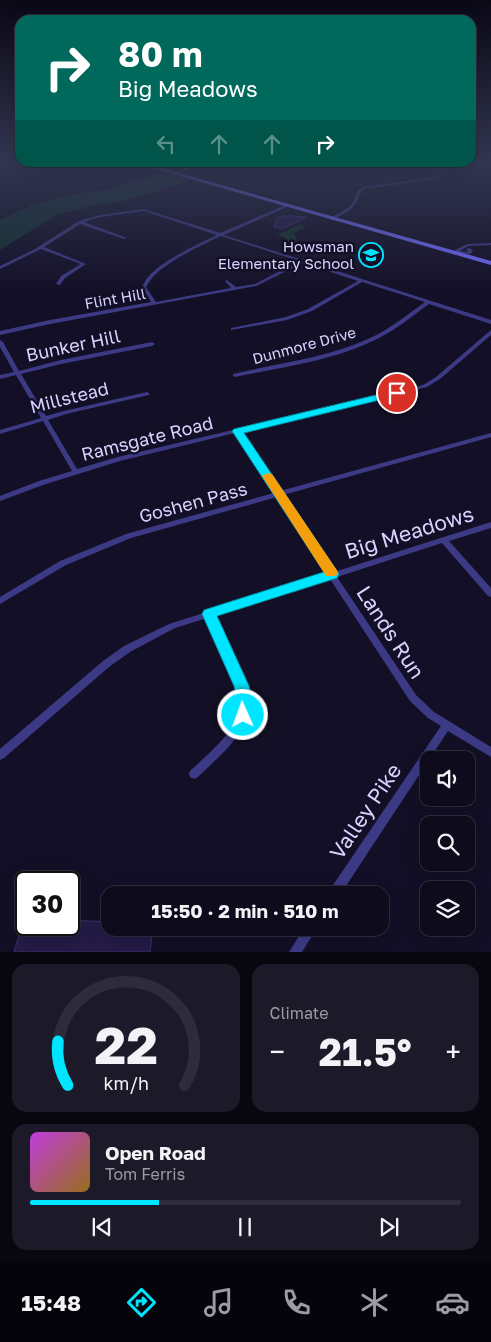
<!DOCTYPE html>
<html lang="en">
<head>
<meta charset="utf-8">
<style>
  body { margin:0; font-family:"Golos Text",sans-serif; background:#1c1929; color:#f1f3f6; height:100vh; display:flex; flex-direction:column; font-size:19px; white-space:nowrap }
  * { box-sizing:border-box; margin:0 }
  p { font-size:16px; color:#9b9ba3 }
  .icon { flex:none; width:28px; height:28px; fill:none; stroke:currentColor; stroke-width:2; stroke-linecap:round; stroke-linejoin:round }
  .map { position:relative; height:952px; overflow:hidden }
  .sheet { display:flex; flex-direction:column; gap:12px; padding:12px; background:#08060f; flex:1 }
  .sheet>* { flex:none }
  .banner { position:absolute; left:15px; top:15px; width:461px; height:152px; border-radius:15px; box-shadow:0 5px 20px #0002,0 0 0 1px #2e2b3b; background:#00695c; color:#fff; overflow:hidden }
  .controls { position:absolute; left:420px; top:751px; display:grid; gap:10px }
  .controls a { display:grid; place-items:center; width:55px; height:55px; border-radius:10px; background:#0e0b1c; box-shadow:0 5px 20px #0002,0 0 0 1px #2e2b3b; font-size:25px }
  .speed { position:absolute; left:15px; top:871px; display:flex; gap:10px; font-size:25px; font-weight:700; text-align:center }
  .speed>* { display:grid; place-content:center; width:65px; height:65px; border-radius:50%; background:#0e0b1c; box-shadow:0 5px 20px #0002,0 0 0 1px #2e2b3b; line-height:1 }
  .speed .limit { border:2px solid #111; border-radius:8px; background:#fff; color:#111 }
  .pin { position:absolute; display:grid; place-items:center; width:42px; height:42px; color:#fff; margin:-21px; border:2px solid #fff; border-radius:50%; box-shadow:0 1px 5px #0007 }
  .me { position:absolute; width:55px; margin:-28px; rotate:358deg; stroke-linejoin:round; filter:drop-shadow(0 0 4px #0008) }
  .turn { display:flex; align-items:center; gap:18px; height:105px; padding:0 20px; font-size:22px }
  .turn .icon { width:65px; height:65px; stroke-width:2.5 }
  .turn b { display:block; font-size:35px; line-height:42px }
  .lanes { display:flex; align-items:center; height:48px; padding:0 20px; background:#0003; justify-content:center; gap:25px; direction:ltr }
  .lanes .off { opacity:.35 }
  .big { font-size:38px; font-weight:700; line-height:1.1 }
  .sheet .card { flex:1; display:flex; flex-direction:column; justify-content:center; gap:8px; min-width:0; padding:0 18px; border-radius:15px; background:#1c1929 }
  .sheet .dial { align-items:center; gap:0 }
  .dial svg { height:130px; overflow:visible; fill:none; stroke:#2e2b3b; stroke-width:7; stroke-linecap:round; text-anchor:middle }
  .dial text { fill:#f1f3f6; stroke:none }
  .song { display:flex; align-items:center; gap:15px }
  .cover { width:60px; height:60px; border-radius:8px; background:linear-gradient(135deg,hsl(290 70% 55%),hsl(40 70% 35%)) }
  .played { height:5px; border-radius:2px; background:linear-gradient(90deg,#00e5ff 30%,#2e2b3b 30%) }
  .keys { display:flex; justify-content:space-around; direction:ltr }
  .heat { display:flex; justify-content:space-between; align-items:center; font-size:28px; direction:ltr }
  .sheet .tiles { flex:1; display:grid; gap:12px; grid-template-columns:1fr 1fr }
  .card:last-child { grid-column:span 2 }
  .trip { position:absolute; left:101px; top:886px; width:288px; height:50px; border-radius:15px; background:#0e0b1c; box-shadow:0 5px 20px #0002,0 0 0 1px #2e2b3b; font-weight:700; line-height:50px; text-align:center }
  .tab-bar { display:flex; height:80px; justify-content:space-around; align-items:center; background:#06040b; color:#9b9ba3 }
  .tab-bar .icon { width:35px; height:35px }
  .tab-bar .active { color:#00e5ff }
  .tab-bar b { font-size:22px; color:#f1f3f6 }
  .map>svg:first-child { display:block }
  .green { fill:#12302f }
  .building { fill:#241b47; stroke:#3b2d73 }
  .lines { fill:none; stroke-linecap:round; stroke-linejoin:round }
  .street { fill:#3d3a85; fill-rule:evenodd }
  .secondary { fill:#6f6bff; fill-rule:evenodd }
  .route { fill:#00e5ff; stroke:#0095a6 }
  .slow { fill:#f59e0b }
  .labels { text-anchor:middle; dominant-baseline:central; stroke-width:5; stroke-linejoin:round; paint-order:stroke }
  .far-poi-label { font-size:15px; fill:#d9d4ff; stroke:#130f26; text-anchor:end }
  .far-street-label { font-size:15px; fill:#d9d4ff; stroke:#130f26 }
  .street-label { font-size:18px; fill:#d9d4ff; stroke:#130f26 }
  .near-street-label { font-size:21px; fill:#d9d4ff; stroke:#130f26 }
</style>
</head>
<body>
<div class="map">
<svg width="491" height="952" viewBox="0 0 491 952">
  <rect width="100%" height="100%" fill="#130f26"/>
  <path class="green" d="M163,173L189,181L128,200L91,206L56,215L0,250V220L34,204L76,194L110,189Z
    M299,224L307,227L294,233L297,241L293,243L287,242L285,238L277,235Z"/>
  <path class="building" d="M282,216H294L307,217L282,229L274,227L277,218Z
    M69,920L110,922V928H153L150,952H14L22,925H69Z"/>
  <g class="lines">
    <path class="street" d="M199,162H204L174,175L171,174Z
      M440,162H444L447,172L437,179L364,189C359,193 359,198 356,203C351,212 341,215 332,220L329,219C336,214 345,211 351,205C356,199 355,192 362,187L435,177L443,172Z
      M286,205H287V207L224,235L491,320V324L429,304C412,316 395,331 375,340C332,361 282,367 235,377L233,376V374C279,363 327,358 370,338C390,329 407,315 425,302L362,282L312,311L287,320L231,330V328L286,317L308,309L358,281L303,263L256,286L50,324L0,335V331L50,320L151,302L142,287C144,284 145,280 148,277C161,261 198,244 217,235L144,211L100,217L84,222L127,238L124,239L80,224L44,247L86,264L65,278L60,285L56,284L61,276L81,264L41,249L0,269V266L35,249L79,221L100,215L144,209L220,233ZM221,236L299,261L255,284L236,287L227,280L225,281L231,288L156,302L146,287C148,284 150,280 153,277C169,260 200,246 221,236Z
      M491,243V245L468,246L460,251L467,252L468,251L466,249L470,248L473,251L470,254L460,253L457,255L455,254L456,252L455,251V250L467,244Z
      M491,330V335L440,379L427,387L241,432L280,491L491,433V437L283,495L334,572L491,522V528L449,541L491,588V597L488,596L442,543L337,577L416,695L434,712L491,747V757L448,731L340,895H327L329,891L441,726L428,718L410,701L330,579L214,616C226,640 253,688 248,714C243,738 214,761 198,777L194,779L190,777L189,774L190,771C204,758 233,733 238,716C245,690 218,641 207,618L175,628L130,652L109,667L4,758L0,760V749L103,661L124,646L169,624L327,574L277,497L131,538L66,565L0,604V597L60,561L126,534L274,493L235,433L120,461L43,485L0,501V496L39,481L72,471L43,421L0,434V430L41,418L16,375L0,379V375L14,372L0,347V340L3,342L19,371L61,360L152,342L155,344L152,346L61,364L21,374L46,416L64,411L147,392L150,394L149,395L66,414L48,420L77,469L118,457L423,385L436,377Z
      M304,928H317L302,952H289Z"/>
    <path class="secondary" d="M131,162H140L491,261V265Z"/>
  </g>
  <linearGradient id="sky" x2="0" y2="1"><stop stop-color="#0a0815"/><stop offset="0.55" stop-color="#333752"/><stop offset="1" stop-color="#333752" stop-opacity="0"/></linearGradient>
  <rect width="491" height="294" fill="url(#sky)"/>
  <path class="route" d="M397,390L402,393L400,395L244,433L339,574L337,578L217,616L249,686L253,701L249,720L243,722L238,720L235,715L237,701L234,686L202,614L204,610L324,572L232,431L234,429Z"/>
  <path class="slow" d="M268,473L272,474L336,569L338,572L336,576H326L262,476Z"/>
  <defs>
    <symbol id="school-ring" viewBox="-11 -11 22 22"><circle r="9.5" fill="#130f26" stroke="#00e5ff" stroke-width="1.5"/><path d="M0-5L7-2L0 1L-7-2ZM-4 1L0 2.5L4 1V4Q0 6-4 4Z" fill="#00e5ff"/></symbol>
  </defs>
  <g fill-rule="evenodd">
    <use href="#school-ring" x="357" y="241" width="28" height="28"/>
  </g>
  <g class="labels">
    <g class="far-poi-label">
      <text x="354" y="246">Howsman<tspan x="354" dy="17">Elementary School</tspan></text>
    </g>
    <g class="far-street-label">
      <text transform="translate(115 298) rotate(-10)">Flint Hill</text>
      <text transform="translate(304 345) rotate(-15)">Dunmore Drive</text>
    </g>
    <g class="street-label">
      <text transform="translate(73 345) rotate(-12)">Bunker Hill</text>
      <text transform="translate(69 397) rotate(-14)">Millstead</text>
      <text transform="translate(147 438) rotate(-14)">Ramsgate Road</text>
      <text transform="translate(193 502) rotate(-15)">Goshen Pass</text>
    </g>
    <g class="near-street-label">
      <text transform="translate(409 532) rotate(-17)">Big Meadows</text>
      <text transform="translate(391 632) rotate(57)">Lands Run</text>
      <text transform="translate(365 811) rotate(-56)">Valley Pike</text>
    </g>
  </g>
</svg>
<div class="controls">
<a><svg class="icon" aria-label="sound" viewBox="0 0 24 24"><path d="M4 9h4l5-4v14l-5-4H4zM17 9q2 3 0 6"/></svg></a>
<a><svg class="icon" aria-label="search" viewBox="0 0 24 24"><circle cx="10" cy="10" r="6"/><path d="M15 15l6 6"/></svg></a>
<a><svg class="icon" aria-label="layers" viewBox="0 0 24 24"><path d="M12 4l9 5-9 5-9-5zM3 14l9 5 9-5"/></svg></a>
</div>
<div class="speed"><div class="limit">30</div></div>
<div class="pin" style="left:397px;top:393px;background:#d93025"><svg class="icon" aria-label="arrive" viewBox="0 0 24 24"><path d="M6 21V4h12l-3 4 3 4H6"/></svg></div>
<svg class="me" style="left:243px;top:715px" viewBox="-20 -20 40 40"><circle r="17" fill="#00e5ff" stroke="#fff" stroke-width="3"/><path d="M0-11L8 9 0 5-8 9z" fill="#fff"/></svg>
<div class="trip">15:50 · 2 min · 510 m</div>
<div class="banner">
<div class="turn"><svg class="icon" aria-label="right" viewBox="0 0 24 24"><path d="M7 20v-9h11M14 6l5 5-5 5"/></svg><div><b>80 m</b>Big Meadows</div></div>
<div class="lanes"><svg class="icon off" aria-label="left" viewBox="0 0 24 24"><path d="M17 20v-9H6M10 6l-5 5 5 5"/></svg><svg class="icon off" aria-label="ahead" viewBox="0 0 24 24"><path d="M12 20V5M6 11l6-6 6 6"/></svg><svg class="icon off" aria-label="ahead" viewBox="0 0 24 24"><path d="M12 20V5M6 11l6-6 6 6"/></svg><svg class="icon" aria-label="right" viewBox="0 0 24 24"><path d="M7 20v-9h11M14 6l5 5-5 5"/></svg></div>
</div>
</div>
<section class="sheet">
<div class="tiles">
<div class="card dial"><svg viewBox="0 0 100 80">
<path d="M14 69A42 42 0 1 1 86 69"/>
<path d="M14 69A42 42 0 0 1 8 42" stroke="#00e5ff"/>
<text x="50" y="56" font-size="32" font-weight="700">22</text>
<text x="50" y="72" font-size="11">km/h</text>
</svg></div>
<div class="card"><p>Climate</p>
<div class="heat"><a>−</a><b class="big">21.5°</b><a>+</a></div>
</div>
<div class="card">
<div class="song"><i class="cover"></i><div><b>Open Road</b><p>Tom Ferris</p></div></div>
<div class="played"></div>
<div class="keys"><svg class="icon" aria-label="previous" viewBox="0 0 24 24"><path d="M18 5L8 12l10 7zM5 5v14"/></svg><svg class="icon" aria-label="pause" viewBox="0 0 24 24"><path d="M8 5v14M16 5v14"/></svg><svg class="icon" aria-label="next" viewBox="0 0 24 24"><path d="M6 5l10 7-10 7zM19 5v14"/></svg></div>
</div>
</div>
</section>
<nav class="tab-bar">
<b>15:48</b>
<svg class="icon active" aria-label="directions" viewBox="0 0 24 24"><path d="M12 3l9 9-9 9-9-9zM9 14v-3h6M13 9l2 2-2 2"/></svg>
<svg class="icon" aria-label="music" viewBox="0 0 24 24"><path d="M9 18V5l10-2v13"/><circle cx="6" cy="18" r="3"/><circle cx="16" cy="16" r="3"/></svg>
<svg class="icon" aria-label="phone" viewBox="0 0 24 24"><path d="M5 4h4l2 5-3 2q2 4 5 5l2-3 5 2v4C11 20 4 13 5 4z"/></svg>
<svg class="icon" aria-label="climate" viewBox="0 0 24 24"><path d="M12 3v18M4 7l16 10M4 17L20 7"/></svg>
<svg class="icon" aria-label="car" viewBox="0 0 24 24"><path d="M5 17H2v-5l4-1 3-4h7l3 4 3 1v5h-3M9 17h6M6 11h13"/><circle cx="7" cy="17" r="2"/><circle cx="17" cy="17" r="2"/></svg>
</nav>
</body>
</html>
